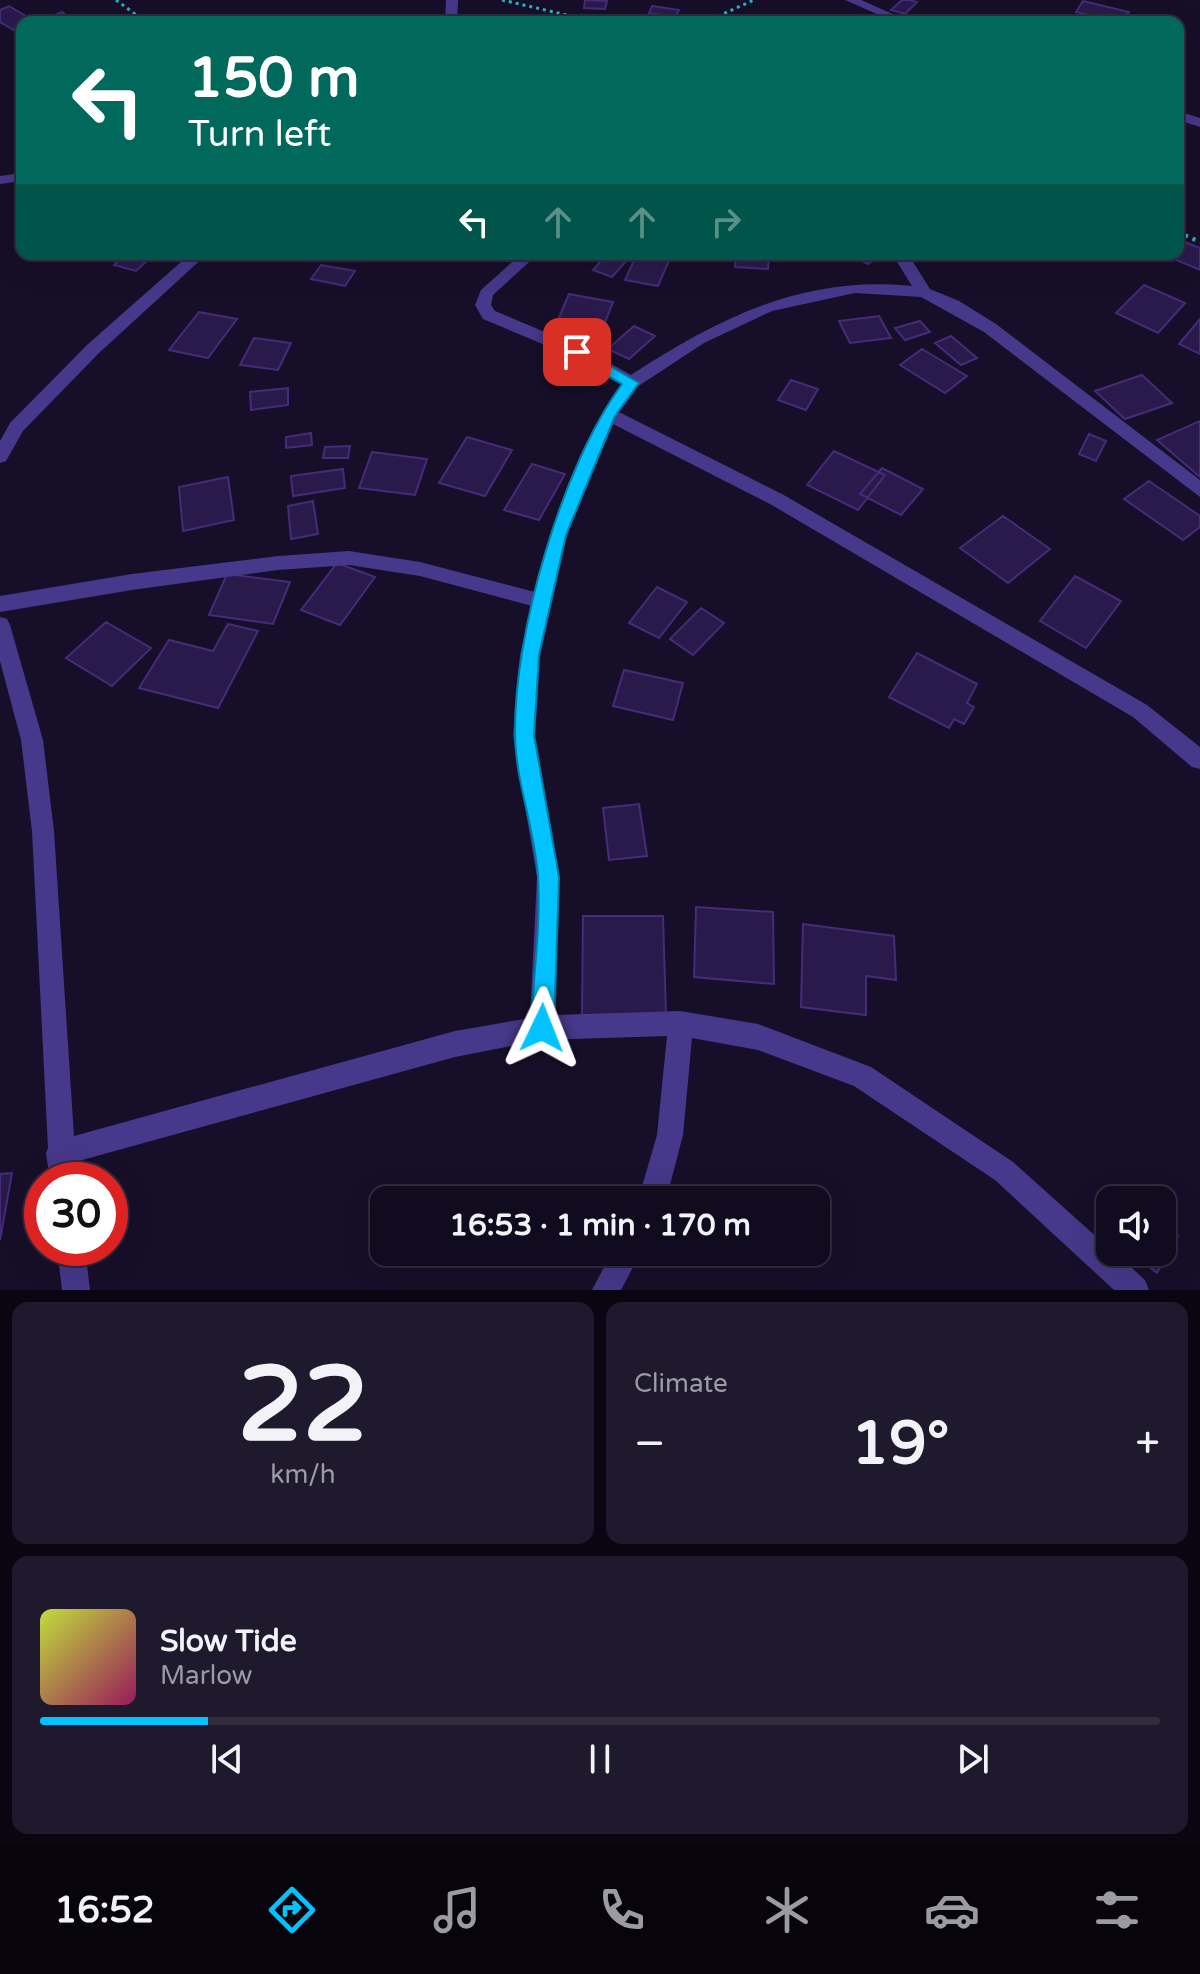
<!DOCTYPE html>
<html lang="en">
<head>
<meta charset="utf-8">
<style>
  body { margin:0; font-family:"Varela Round",sans-serif; background:#1e192c; color:#f1f3f6; height:100vh; display:flex; flex-direction:column; font-size:30px; white-space:nowrap }
  * { box-sizing:border-box; margin:0 }
  p { font-size:26px; color:#9c9ba4 }
  .icon { flex:none; width:44px; height:44px; fill:none; stroke:currentColor; stroke-width:2; stroke-linecap:round; stroke-linejoin:round }
  .map { position:relative; height:1290px; overflow:hidden }
  .drawer { display:flex; flex-direction:column; gap:12px; padding:12px; background:#090611; flex:1 }
  .drawer>* { flex:none }
  .guide { position:absolute; left:16px; top:16px; width:1168px; height:244px; border-radius:16px; box-shadow:0 8px 32px #0002,0 0 0 2px #302b3d; background:#00695c; color:#fff; overflow:hidden }
  .buttons { position:absolute; left:1096px; top:1186px; display:grid; gap:16px }
  .buttons a { display:grid; place-items:center; width:80px; height:80px; border-radius:16px; background:#110b1f; box-shadow:0 8px 32px #0002,0 0 0 2px #302b3d; font-size:40px }
  .speed { position:absolute; left:24px; top:1162px; display:flex; gap:16px; font-size:40px; font-weight:700; text-align:center }
  .speed>* { display:grid; place-content:center; width:104px; height:104px; border-radius:50%; background:#110b1f; box-shadow:0 8px 32px #0002,0 0 0 2px #302b3d; line-height:1 }
  .speed .limit { border:12px solid #d22; background:#fff; color:#111 }
  .pin { position:absolute; display:grid; place-items:center; width:68px; height:68px; color:#fff; margin:-34px; border-radius:16px; box-shadow:0 4px 12px #0006 }
  .me { position:absolute; width:88px; margin:-44px; rotate:2deg; stroke-linejoin:round; filter:drop-shadow(0 0 6px #0008) }
  .turn { display:flex; align-items:center; gap:28px; height:168px; padding:0 40px; font-size:36px }
  .turn .icon { width:104px; height:104px; stroke-width:2.5 }
  .turn b { display:block; font-size:56px; line-height:68px }
  .lanes { display:flex; align-items:center; height:76px; padding:0 40px; background:#0003; justify-content:center; gap:40px; direction:ltr }
  .lanes .off { opacity:.35 }
  .big { font-size:60px; font-weight:800; line-height:1.1 }
  .drawer .card { flex:1; display:flex; flex-direction:column; justify-content:center; gap:12px; min-width:0; padding:0 28px; border-radius:16px; background:#1e192c }
  .drawer .dial { align-items:center; gap:0 }
  .dial b { font-size:104px; line-height:1 }
  .song { display:flex; align-items:center; gap:24px }
  .cover { width:96px; height:96px; border-radius:12px; background:linear-gradient(135deg,hsl(70 70% 55%),hsl(330 70% 35%)) }
  .played { height:8px; border-radius:4px; background:linear-gradient(90deg,#02c3ff 15%,#302b3d 15%) }
  .keys { display:flex; justify-content:space-around; direction:ltr }
  .heat { display:flex; justify-content:space-between; align-items:center; font-size:44px; direction:ltr }
  .drawer .tiles { flex:1; display:grid; gap:12px; grid-template-columns:1fr 1fr }
  .card:last-child { grid-column:span 2 }
  .trip { position:absolute; left:370px; top:1186px; width:460px; height:80px; border-radius:16px; background:#110b1f; box-shadow:0 8px 32px #0002,0 0 0 2px #302b3d; font-weight:800; line-height:80px; text-align:center }
  .dock { display:flex; height:128px; justify-content:space-around; align-items:center; background:#07040c; color:#9c9ba4 }
  .dock .icon { width:56px; height:56px }
  .dock .on { color:#02c3ff }
  .dock b { font-size:36px; color:#f1f3f6 }
  .map>svg:first-child { display:block }
  .building { fill:#2a1a4b; stroke:#452b78; stroke-width:2 }
  .lines { fill:none; stroke-linecap:round; stroke-linejoin:round }
  .path-far1 { stroke:#2ab4c0; stroke-width:3; stroke-dasharray:3 4; stroke-linecap:butt }
  .path { stroke:#2ab4c0; stroke-width:4; stroke-dasharray:3 5; stroke-linecap:butt }
  .street { fill:#46388a; fill-rule:evenodd }
  .route { fill:#02c3ff; stroke:#017fa6; stroke-width:2 }
</style>
</head>
<body>
<div class="map">
<svg width="1200" height="1290" viewBox="0 0 1200 1290">
  <rect width="100%" height="100%" fill="#170f29"/>
  <path class="building" d="M585,0L607,1L605,9L584,8Z
    M902,0H910L917,2L905,14L891,10Z
    M1083,1L1129,12L1120,22L1076,12Z
    M9,6L34,21L22,22V26L14,30L0,22V10Z
    M652,6L679,10L675,17L649,13Z
    M62,12L73,20L52,22L47,18Z
    M1180,240L1200,248V270L1165,255L1178,254Z
    M125,254H133L150,258L136,271L114,265Z
    M607,254L627,260L612,277L593,270Z
    M637,254L671,256L658,286L625,280Z
    M736,254H769L768,269L735,267Z
    M848,254H880L868,264Z
    M321,265L355,271L345,286L311,279Z
    M1144,285L1185,303L1158,333L1116,313Z
    M569,294L613,302L597,342L552,334Z
    M199,312L237,319L208,358L169,350Z
    M879,316L891,338L850,343L839,321Z
    M1200,319V354L1179,344Z
    M920,321L930,332L905,340L895,328Z
    M634,326L655,336L629,359L608,349Z
    M951,336L977,358L961,365L935,343Z
    M254,338L291,343L278,370L240,365Z
    M922,349L967,376L945,393L900,365Z
    M1142,375L1172,403L1125,419L1095,391Z
    M791,380L818,389L806,410L778,400Z
    M288,388V405L251,410L250,392Z
    M1200,421V477L1157,440Z
    M311,433L312,445L286,448V437Z
    M1089,434L1106,441L1096,461L1079,454Z
    M467,437L512,450L485,496L439,483Z
    M350,446L348,458H323L325,447Z
    M834,451L885,475L858,510L807,485Z
    M372,452L427,459L415,495L359,488Z
    M532,464L565,474L539,520L504,510Z
    M882,468L923,489L901,515L860,494Z
    M343,469L345,488L293,496L291,476Z
    M228,477L234,520L183,531L179,487Z
    M1149,481L1200,516V527L1183,540L1124,499Z
    M313,501L318,534L291,539L288,506Z
    M1003,516L1050,549L1008,583L960,548Z
    M337,563L375,577L340,625L301,610Z
    M227,574L290,582L273,624L209,615Z
    M1075,576L1121,601L1086,648L1040,621Z
    M657,587L687,602L659,638L629,623Z
    M701,608L724,623L693,655L670,639Z
    M106,622L151,648L112,686L66,658Z
    M228,624L258,631L218,708L139,688L169,640L213,651Z
    M917,653L977,684L967,703L974,707L964,724L954,719L949,728L889,697Z
    M624,670L683,683L673,720L613,706Z
    M639,804L647,856L609,860L603,808Z
    M696,907L773,912L774,984L694,977Z
    M583,916H663L666,1015H582Z
    M803,924L894,936L896,980L866,976V1015L801,1007Z
    M12,1173L0,1240V1174Z
    M1162,1223L1178,1236L1157,1273L1132,1252H1162Z"/>
  <g class="lines">
    <path class="path-far1" d="M116,0L146,22
      M502,0L597,22
      M705,22L754,0"/>
    <path class="path" d="M1178,232L1200,242"/>
    <path class="street" d="M446,0H458L457,22H445Z
      M845,0H861L911,22H895Z
      M1178,111L1200,118V127L1178,120Z
      M22,173V181L0,184V176Z
      M190,254H207L99,353L23,431L6,461L0,463V441L10,423L87,345Z
      M521,254H538L493,295L491,305L495,311L583,348L631,375C719,318 803,275 912,286L892,254H908L930,289L959,301L996,324L1200,480V497L984,332L921,297L855,293L772,311L704,343L637,387L619,412L782,494L1147,705L1200,747V769L1192,767L1133,717L770,504L613,424L567,535L540,655L535,735L559,877L555,1015L680,1011L758,1024L871,1067L1013,1162L1110,1249V1252H1114L1145,1280L1149,1290H1114L995,1180L854,1086L758,1050L692,1038L683,1135L666,1200H638L657,1135L667,1036L542,1040L455,1057L75,1162L76,1180H50L46,1153L48,1148L32,831L21,740L0,661V617L7,619L10,625L43,740L54,831L74,1136L455,1031L530,1018L537,877L513,735L520,655L532,606L420,576L349,565L278,570L132,590L0,612V596L132,574L278,556L349,551L420,562L535,592C552,523 578,442 621,385L571,356L483,319L475,305L481,290Z
      M57,1248H85L90,1290H62Z
      M612,1252H641L621,1290H592Z"/>
  </g>
  <path class="route" d="M577,347L639,383L615,416L566,535L539,655L534,735L559,877L554,1028L550,1036L542,1039L534,1036L531,1028C533,978 541,926 538,877C535,829 515,781 515,733C514,632 562,466 622,384L572,356L570,352Z"/>
</svg>
<div class="buttons">
<a><svg class="icon" aria-label="sound" viewBox="0 0 24 24"><path d="M4 9h4l5-4v14l-5-4H4zM17 9q2 3 0 6"/></svg></a>
</div>
<div class="speed"><div class="limit">30</div></div>
<div class="pin" style="left:577px;top:352px;background:#d93025"><svg class="icon" aria-label="arrive" viewBox="0 0 24 24"><path d="M6 21V4h12l-3 4 3 4H6"/></svg></div>
<svg class="me" style="left:542px;top:1028px" viewBox="-20 -20 40 40"><path d="M0-17L14 15 0 8-14 15z" fill="#02c3ff" stroke="#fff" stroke-width="4"/></svg>
<div class="trip">16:53 · 1 min · 170 m</div>
<div class="guide">
<div class="turn"><svg class="icon" aria-label="left" viewBox="0 0 24 24"><path d="M17 20v-9H6M10 6l-5 5 5 5"/></svg><div><b>150 m</b>Turn left</div></div>
<div class="lanes"><svg class="icon" aria-label="left" viewBox="0 0 24 24"><path d="M17 20v-9H6M10 6l-5 5 5 5"/></svg><svg class="icon off" aria-label="ahead" viewBox="0 0 24 24"><path d="M12 20V5M6 11l6-6 6 6"/></svg><svg class="icon off" aria-label="ahead" viewBox="0 0 24 24"><path d="M12 20V5M6 11l6-6 6 6"/></svg><svg class="icon off" aria-label="right" viewBox="0 0 24 24"><path d="M7 20v-9h11M14 6l5 5-5 5"/></svg></div>
</div>
</div>
<section class="drawer">
<div class="tiles">
<div class="card dial"><b>22</b><p>km/h</p></div>
<div class="card"><p>Climate</p>
<div class="heat"><a>−</a><b class="big">19°</b><a>+</a></div>
</div>
<div class="card">
<div class="song"><i class="cover"></i><div><b>Slow Tide</b><p>Marlow</p></div></div>
<div class="played"></div>
<div class="keys"><svg class="icon" aria-label="previous" viewBox="0 0 24 24"><path d="M18 5L8 12l10 7zM5 5v14"/></svg><svg class="icon" aria-label="pause" viewBox="0 0 24 24"><path d="M8 5v14M16 5v14"/></svg><svg class="icon" aria-label="next" viewBox="0 0 24 24"><path d="M6 5l10 7-10 7zM19 5v14"/></svg></div>
</div>
</div>
</section>
<nav class="dock">
<b>16:52</b>
<svg class="icon on" aria-label="directions" viewBox="0 0 24 24"><path d="M12 3l9 9-9 9-9-9zM9 14v-3h6M13 9l2 2-2 2"/></svg>
<svg class="icon" aria-label="music" viewBox="0 0 24 24"><path d="M9 18V5l10-2v13"/><circle cx="6" cy="18" r="3"/><circle cx="16" cy="16" r="3"/></svg>
<svg class="icon" aria-label="phone" viewBox="0 0 24 24"><path d="M5 4h4l2 5-3 2q2 4 5 5l2-3 5 2v4C11 20 4 13 5 4z"/></svg>
<svg class="icon" aria-label="climate" viewBox="0 0 24 24"><path d="M12 3v18M4 7l16 10M4 17L20 7"/></svg>
<svg class="icon" aria-label="car" viewBox="0 0 24 24"><path d="M5 17H2v-5l4-1 3-4h7l3 4 3 1v5h-3M9 17h6M6 11h13"/><circle cx="7" cy="17" r="2"/><circle cx="17" cy="17" r="2"/></svg>
<svg class="icon" aria-label="filters" viewBox="0 0 24 24"><path d="M4 7h16M4 17h16"/><circle cx="9" cy="7" r="2"/><circle cx="15" cy="17" r="2"/></svg>
</nav>
</body>
</html>
